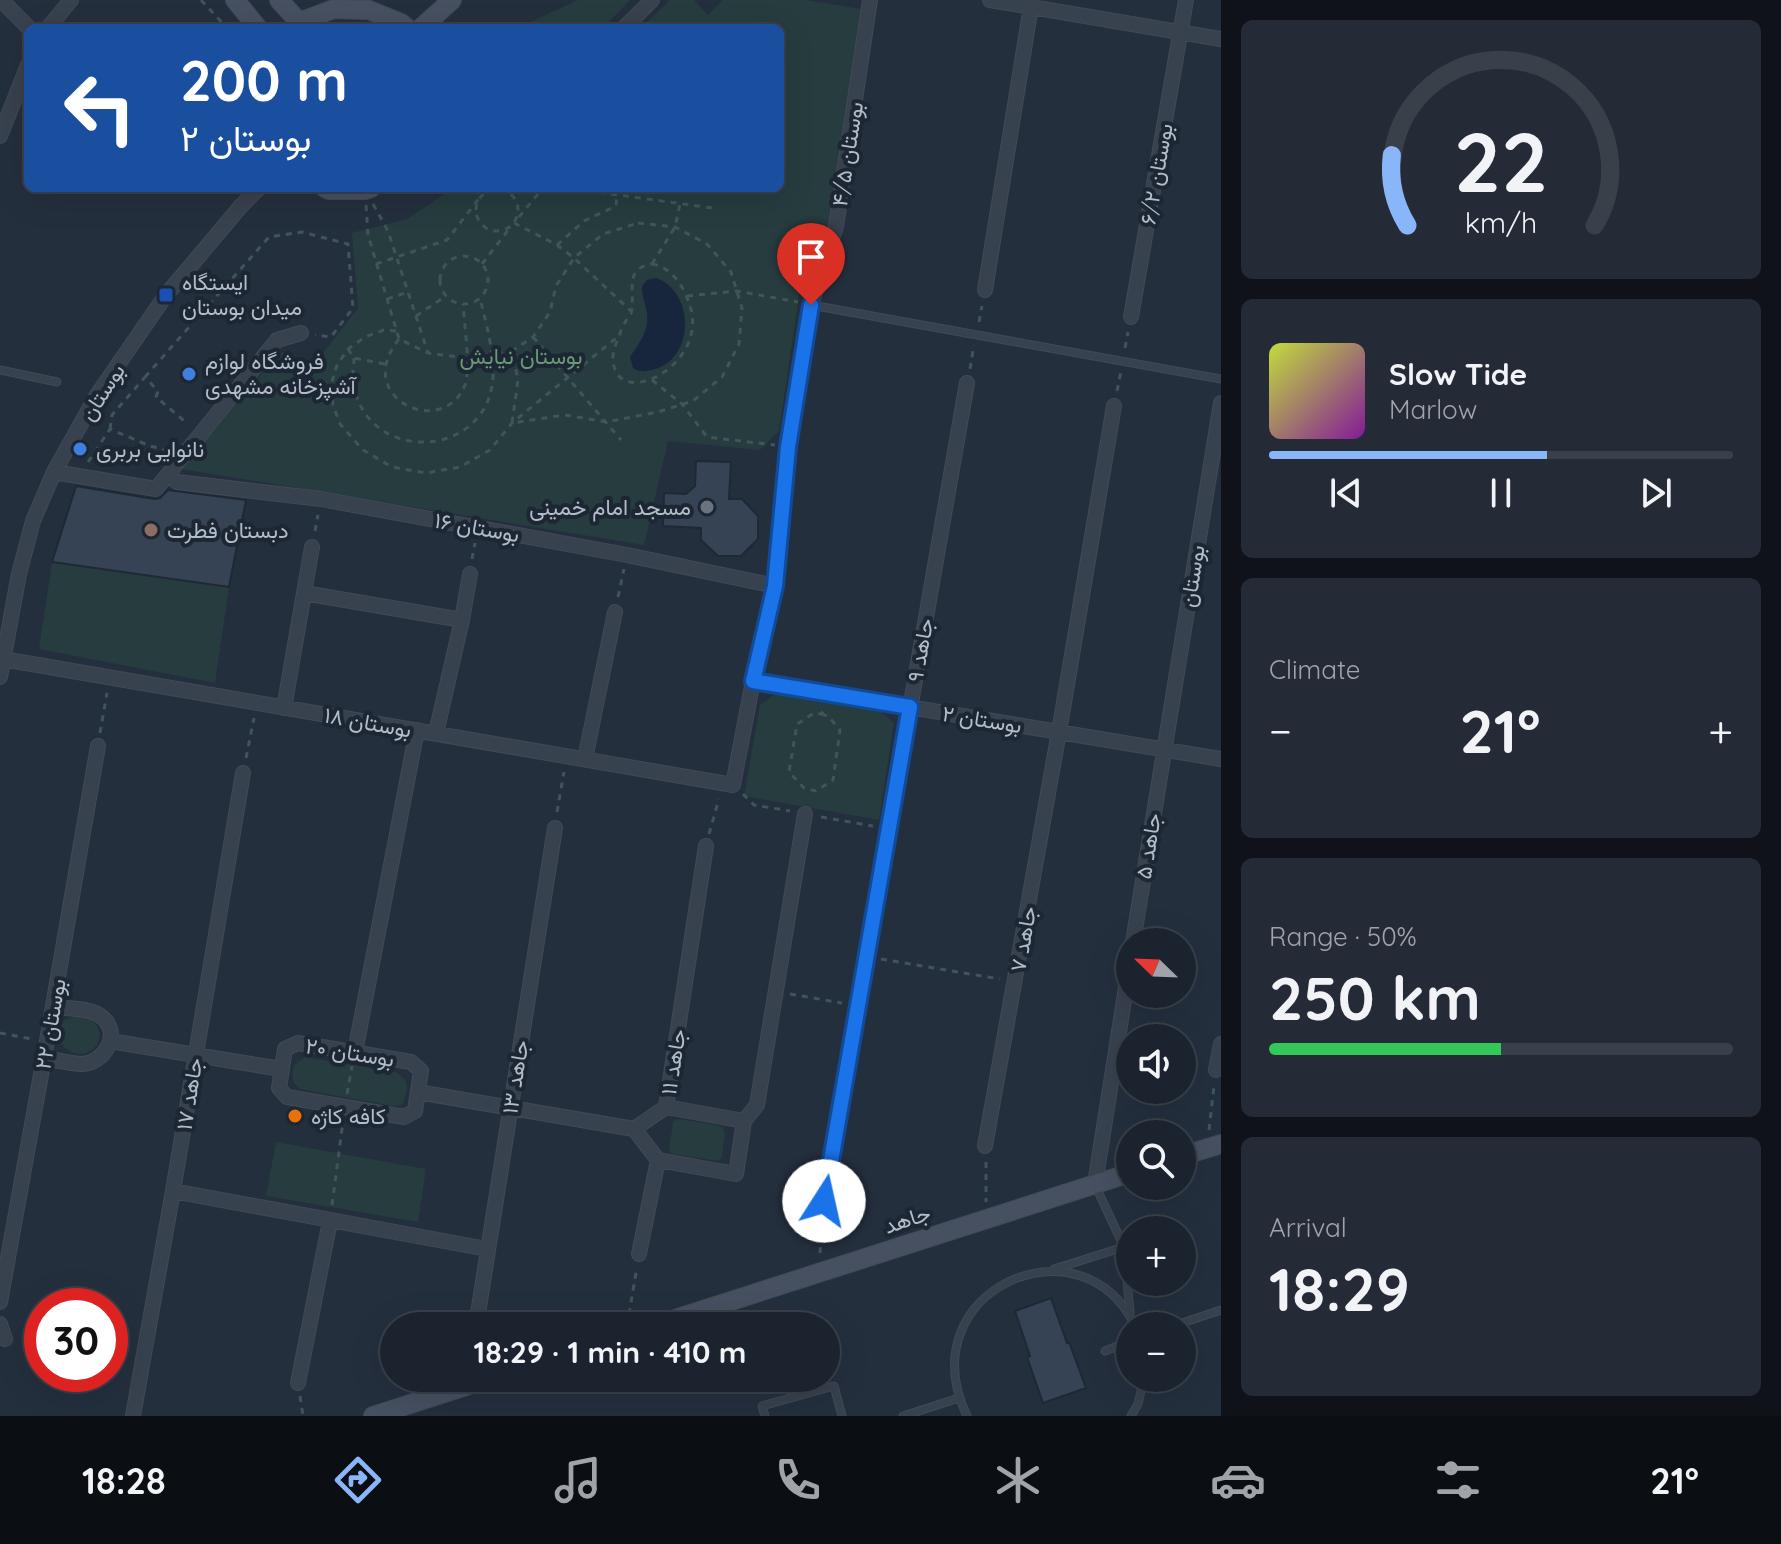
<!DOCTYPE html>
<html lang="en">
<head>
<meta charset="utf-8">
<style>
  body { margin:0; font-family:Quicksand,Vazirmatn,sans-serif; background:#242b36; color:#f1f3f6; height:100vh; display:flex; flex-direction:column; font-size:30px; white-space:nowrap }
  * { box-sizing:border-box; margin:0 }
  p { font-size:26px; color:#a0a4aa }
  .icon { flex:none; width:44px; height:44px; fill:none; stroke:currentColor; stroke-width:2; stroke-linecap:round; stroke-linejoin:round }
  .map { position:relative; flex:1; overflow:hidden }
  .side { display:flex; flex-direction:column; gap:20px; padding:20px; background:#0f1319; width:560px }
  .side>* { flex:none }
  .banner { position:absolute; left:24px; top:24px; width:760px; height:168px; border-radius:12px; box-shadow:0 8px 32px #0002,0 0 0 2px #39404a; background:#1a4fa0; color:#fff; overflow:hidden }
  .needle { width:52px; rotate:293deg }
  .fabs { position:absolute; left:1116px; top:928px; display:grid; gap:16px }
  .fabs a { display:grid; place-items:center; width:80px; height:80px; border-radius:50%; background:#1b232e; box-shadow:0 8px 32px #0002,0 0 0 2px #39404a; font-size:40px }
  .speed { position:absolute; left:24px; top:1288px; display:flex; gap:16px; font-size:40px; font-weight:700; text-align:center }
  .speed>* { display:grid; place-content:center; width:104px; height:104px; border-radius:50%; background:#1b232e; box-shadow:0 8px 32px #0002,0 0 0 2px #39404a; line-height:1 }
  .speed .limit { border:12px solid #d22; background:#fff; color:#111 }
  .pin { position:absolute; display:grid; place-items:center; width:68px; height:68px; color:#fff; margin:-82px -34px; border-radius:50% 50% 50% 0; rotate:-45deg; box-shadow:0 0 8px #0007 }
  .pin .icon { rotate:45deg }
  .me { position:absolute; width:88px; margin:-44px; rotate:10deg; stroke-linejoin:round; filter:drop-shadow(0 0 6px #0008) }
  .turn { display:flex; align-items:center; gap:28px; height:168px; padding:0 24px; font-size:36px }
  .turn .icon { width:104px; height:104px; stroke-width:2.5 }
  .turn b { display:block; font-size:56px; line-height:68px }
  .big { font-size:60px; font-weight:800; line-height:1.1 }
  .side .widget { flex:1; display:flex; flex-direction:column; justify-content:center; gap:12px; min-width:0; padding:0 28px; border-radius:12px; background:#242b36 }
  .side .dial { align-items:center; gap:0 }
  .dial svg { height:208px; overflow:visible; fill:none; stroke:#39404a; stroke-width:7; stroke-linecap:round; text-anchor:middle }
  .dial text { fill:#f1f3f6; stroke:none }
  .song { display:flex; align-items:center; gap:24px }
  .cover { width:96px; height:96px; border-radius:12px; background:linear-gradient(135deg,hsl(70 70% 55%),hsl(290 70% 35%)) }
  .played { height:8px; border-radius:4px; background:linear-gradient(90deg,#89b6f8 60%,#39404a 60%) }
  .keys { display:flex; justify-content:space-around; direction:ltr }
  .heat { display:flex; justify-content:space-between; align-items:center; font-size:44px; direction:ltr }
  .charge { height:12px; border-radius:6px; background:linear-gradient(90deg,#34c759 50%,#39404a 0) }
  .trip { position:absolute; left:380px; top:1312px; width:460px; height:80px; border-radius:40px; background:#1b232e; box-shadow:0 8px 32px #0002,0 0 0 2px #39404a; font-weight:800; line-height:80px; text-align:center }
  .menu { display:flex; height:128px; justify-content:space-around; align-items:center; background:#0b0e12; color:#a0a4aa }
  .menu .icon { width:56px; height:56px }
  .menu .active { color:#89b6f8 }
  .menu b { font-size:36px; color:#f1f3f6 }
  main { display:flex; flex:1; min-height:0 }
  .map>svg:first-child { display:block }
  .green { fill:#263c3f }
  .water { fill:#17263c }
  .building { fill:#364354; stroke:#1f2835; stroke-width:2 }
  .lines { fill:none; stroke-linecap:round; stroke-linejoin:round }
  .lane-casing { stroke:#414a57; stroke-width:9 }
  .street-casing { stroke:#414a57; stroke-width:16 }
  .secondary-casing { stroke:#414a57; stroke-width:20 }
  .path { stroke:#3f5557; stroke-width:3; stroke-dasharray:6 6; stroke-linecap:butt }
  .lane { stroke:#38414e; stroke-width:7 }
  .street { stroke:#38414e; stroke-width:14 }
  .secondary { stroke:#465061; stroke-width:18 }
  .route-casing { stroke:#114b97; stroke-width:20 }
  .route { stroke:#1a73e8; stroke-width:14 }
  .transit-dot { fill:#1a4fb4; stroke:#1d2633; stroke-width:3 }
  .shop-dot { fill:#3f7fe0; stroke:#1d2633; stroke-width:3 }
  .worship-dot { fill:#6b7280; stroke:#1d2633; stroke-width:3 }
  .education-dot { fill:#8d6e63; stroke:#1d2633; stroke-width:3 }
  .food-dot { fill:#e8710a; stroke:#1d2633; stroke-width:3 }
  .labels { text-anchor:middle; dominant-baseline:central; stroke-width:8; stroke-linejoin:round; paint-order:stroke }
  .street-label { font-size:22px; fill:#b3bcc9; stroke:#1d2633 }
  .poi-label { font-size:22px; fill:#b3bcc9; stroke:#1d2633; text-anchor:start }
  .park-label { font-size:22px; fill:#6a9a75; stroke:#1d2633 }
</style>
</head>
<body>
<main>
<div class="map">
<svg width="1221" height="1416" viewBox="0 0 1221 1416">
  <rect width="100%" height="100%" fill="#242f3e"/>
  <path class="green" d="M578,0H630L603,28H517Z
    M670,0H694L708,15L723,0H806L861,9L832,230L806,249L779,431L760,450L668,441L644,545L175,468L282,352L307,374L358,308L352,233L407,219L446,193L450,188H780V28H641Z
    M52,562L229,587L215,683L39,649Z
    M775,694L881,712L894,723L879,820L744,796L760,705Z
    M77,1016C81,1017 86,1017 90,1019C100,1024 103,1038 95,1047C72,1071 34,1024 77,1016Z
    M305,1057L395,1072C411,1081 409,1089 402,1105L392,1106L300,1089C291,1082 292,1076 294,1065Z
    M678,1119L717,1125L723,1128L725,1133L722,1157L718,1161L672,1154L669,1150L673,1122Z
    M276,1142L426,1169L418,1222L266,1196Z"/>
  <path class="water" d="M656,278C696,292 695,362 651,370C643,372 639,372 633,368L630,357C639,343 649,332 647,313C646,303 641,296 642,286L647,280Z"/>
  <path class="building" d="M696,461L731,462L729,499H742L758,516V539L741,556H718L701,540V528L663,526L664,493L686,494L695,486Z
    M76,486L154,499L160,498L168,490L246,500L229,587L52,562Z
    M1051,1298L1067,1343L1069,1342L1086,1388L1043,1403L1027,1357L1030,1356L1015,1311Z"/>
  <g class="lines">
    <defs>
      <path id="lane" d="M811,305L1221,379
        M0,370L57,382
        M1096,1187L1124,1247L1130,1312
        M1054,1269L1124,1247
        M1173,1326L1221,1310
        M1105,1351L1130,1341
        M765,1416L762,1406L834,1386L842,1416
        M903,1416L959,1398
        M967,1416C907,1290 1082,1214 1135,1326
        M1131,1416L1138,1404L1144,1378"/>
      <path id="street" d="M1,0L29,28
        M990,0L1221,39
        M48,28L71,0
        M624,28L652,0
        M0,136L28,65
        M985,290L1032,0
        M1131,317L1186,0
        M54,472L156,489L277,340L301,333
        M177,482L321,499L627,555L775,586
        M304,593L462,620
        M3,659L733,785L753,681L775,586L788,447L811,305L836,226L870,0
        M0,677L19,574L33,521L54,472L97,395L166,295L241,206L259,188
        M753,681L1221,759
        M284,708L312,547
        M436,733L462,620L470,574
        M585,759L615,612
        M1133,942L1221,403
        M110,1041L281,1069
        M298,1043L411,1062L421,1071L415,1111L404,1117L287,1097L279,1088L285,1049Z
        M355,1052L417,730
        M44,1058C56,1060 71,1064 82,1064C105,1063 121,1034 103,1018C91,1007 68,1009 53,1007
        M1216,1070L1221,1044
        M418,1092L634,1129
        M744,1121L757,1105L805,814
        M985,1146L1059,732L1114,406
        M658,1160L736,1174L744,1121L666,1107
        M1095,1184L1130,962
        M173,1191L487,1249
        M824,1201L967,383
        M639,1254L658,1160L634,1129L666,1107L706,846
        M0,1302L44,1058L98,746
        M0,1324L5,1339
        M476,1326L555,828
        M298,1383L330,1221
        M133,1416L173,1191L243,773"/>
      <path id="secondary" d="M235,0L258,28
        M279,0L299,22
        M294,28L299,22L334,9L369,10L401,23L407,28
        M421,28L452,0
        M325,188L329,190H365L371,188
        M1182,1156L1221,1144
        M653,1326L1130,1173
        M373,1416L491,1378"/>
    </defs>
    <use href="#lane" class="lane-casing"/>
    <use href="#street" class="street-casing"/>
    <use href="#secondary" class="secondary-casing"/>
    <path class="path" d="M201,0L227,28
      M588,188L597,192L712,208
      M476 210a21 21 0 1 1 42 0a21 21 0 1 1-42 0Z
      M373,204L388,231L428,353
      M366,205L368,235L399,339L428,353L466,358L512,351
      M519,217L543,188
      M514,223L557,245L574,258L632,312
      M638,223L675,227L707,244L731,272L742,308L739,344L722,377L693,401L658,412L606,422L565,415L512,423L518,380L512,351L533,337L550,312L556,286L574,258L603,234Z
      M557,245L584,221L616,206L617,195
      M440 280a24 24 0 1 1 48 0a24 24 0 1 1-48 0Z
      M376,264L447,240L487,188
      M482,264L509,229
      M652,264C674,267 688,293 692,314C701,370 615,410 613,359C612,350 622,327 627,319C631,311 631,317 632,308C634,288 625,268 652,264Z
      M652,264L675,227L680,204
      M687,296L737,291L798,302
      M387,299L408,292
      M416,316L446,296
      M979,322L982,306
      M396,331L384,330L365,337L348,349L337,365L331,385L333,405L340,424L363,450L392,467L426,473L460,467L490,450L512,423L621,334
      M533,337L621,440
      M399,339C351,398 443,440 465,385C471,370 464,322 463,304
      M1125,348L1128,332
      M348,349L354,358L385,364
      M354,358C354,366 352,375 353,382C366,467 490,459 493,376C494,351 486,323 480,298
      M970,369L974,345
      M145,377L269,237L302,232L348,244L353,308L331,337L315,335
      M652,380L682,404L707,437L775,445
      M1117,391L1121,371
      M110,429L112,415L145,377L158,391L156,397L188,424
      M88,462L110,429L150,446L167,450
      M315,531L318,515
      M472,559L475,543
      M618,597L624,569
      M821,714L828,716L840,730L833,780L816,791L804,788L789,772L797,724L814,713L821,714L827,707
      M100,733L107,693
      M246,758L254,718
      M743,794L754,805L790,811
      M557,812L564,772
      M821,817L873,826
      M709,834L719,799
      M881,959L1000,979
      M790,994L842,1003
      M0,1033L32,1039
      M347,1094L352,1066
      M1209,1130L1214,1086
      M986,1162V1202
      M332,1205L343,1121
      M820,1253L823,1216
      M627,1326L637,1267
      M300,1396L303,1416"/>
    <use href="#lane" class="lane"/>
    <use href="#street" class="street"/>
    <use href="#secondary" class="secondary"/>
  </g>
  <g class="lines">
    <defs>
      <path id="route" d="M811,305L788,447L775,586L753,681L910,707L824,1201"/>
    </defs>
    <use href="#route" class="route-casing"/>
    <use href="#route" class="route"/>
  </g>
  <rect class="transit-dot" x="158" y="287" width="16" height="16" rx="4"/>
  <g class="shop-dot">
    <circle cx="189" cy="374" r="8"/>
    <circle cx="80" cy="449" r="8"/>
  </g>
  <circle class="worship-dot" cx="707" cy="507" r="8"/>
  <circle class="education-dot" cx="151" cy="530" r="8"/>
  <circle class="food-dot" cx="295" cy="1116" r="8"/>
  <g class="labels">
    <g class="street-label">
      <text transform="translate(847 154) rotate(-81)">بوستان ۴/۵</text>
      <text transform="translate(1156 174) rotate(-80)">بوستان ۶/۲</text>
      <text transform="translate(102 392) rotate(-57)">بوستان</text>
      <text transform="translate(477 527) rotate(10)">بوستان ۱۶</text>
      <text transform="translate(1192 576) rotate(-81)">بوستان</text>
      <text transform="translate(920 650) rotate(-80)">جاهد ۹</text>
      <text transform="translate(982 719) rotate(9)">بوستان ۲</text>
      <text transform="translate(368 722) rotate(10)">بوستان ۱۸</text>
      <text transform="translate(1148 846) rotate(-81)">جاهد ۵</text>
      <text transform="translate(1023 939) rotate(-80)">جاهد ۷</text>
      <text transform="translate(50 1024) rotate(-80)">بوستان ۲۲</text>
      <text transform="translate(350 1052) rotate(9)">بوستان ۲۰</text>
      <text transform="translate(673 1062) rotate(-81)">جاهد ۱۱</text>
      <text transform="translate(515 1077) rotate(-81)">جاهد ۱۳</text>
      <text transform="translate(189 1094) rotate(-81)">جاهد ۱۷</text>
      <text transform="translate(907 1219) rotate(-18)">جاهد</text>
    </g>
    <g class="poi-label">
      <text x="182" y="282">ایستگاه<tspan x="182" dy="25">میدان بوستان</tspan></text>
      <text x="205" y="361">فروشگاه لوازم<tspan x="205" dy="25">آشپزخانه مشهدی</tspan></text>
      <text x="96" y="449">نانوایی بربری</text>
      <text x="691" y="507" text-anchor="end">مسجد امام خمینی</text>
      <text x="167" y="530">دبستان فطرت</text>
      <text x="311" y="1116">کافه کاژه</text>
    </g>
    <g class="park-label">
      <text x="521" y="356">بوستان نیایش</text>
    </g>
  </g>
</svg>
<div class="fabs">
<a><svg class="needle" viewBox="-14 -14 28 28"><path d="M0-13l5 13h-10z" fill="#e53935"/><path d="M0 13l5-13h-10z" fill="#a0a4aa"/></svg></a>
<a><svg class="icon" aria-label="sound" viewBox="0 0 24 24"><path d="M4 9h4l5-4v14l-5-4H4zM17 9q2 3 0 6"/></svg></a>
<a><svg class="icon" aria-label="search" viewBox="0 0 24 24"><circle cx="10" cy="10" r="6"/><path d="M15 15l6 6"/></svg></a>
<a>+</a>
<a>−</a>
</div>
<div class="speed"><div class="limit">30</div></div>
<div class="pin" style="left:811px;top:305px;background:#d93025"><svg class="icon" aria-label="arrive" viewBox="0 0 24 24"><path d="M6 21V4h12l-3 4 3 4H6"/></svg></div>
<svg class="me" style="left:824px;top:1201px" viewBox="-20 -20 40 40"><circle r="19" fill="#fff"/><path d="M0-13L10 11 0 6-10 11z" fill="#1a73e8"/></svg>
<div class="trip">18:29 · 1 min · 410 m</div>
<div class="banner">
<div class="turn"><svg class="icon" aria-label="left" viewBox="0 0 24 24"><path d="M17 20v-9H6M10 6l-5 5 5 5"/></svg><div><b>200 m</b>بوستان ۲</div></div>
</div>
</div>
<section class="side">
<div class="widget dial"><svg viewBox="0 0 100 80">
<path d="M14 69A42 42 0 1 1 86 69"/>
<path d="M14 69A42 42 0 0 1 8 42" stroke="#89b6f8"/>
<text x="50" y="56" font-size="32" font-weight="700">22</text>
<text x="50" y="72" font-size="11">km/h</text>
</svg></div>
<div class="widget">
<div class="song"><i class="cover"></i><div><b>Slow Tide</b><p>Marlow</p></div></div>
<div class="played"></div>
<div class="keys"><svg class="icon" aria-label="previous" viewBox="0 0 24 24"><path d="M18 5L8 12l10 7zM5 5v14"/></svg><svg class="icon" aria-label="pause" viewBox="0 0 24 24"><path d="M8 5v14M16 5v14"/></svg><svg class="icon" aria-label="next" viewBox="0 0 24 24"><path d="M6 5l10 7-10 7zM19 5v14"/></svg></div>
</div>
<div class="widget"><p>Climate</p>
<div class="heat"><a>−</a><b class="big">21°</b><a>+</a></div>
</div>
<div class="widget"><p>Range · 50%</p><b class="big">250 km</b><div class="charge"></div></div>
<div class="widget"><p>Arrival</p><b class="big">18:29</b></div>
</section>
</main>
<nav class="menu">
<b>18:28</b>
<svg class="icon active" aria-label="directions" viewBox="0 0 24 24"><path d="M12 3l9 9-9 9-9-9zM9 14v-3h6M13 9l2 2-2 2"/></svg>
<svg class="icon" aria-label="music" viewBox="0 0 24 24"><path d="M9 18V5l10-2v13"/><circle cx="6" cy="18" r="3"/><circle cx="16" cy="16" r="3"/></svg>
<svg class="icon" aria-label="phone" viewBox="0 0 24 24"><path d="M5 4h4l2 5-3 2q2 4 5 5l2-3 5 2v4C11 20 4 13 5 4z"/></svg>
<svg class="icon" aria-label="climate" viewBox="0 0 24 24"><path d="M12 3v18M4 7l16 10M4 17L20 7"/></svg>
<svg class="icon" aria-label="car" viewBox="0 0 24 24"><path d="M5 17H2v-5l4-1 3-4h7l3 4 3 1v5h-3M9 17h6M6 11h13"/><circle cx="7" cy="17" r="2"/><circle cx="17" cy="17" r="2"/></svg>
<svg class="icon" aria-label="filters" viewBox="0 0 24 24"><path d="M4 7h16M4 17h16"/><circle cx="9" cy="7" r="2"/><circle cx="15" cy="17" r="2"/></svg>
<b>21°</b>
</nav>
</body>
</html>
